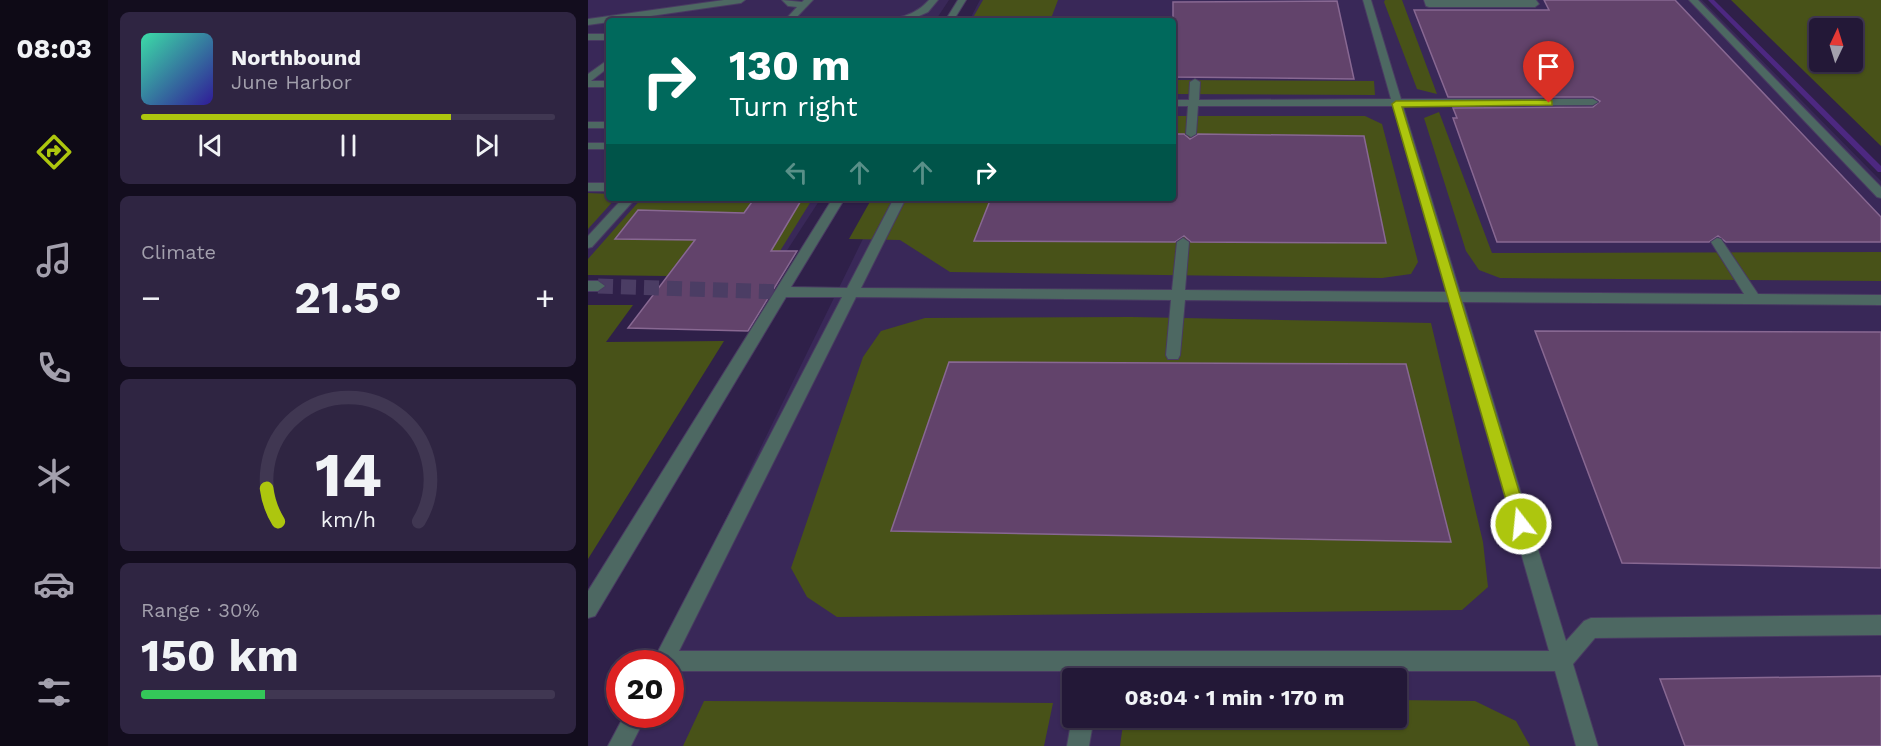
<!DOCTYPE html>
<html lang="en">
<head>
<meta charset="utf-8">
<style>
  body { margin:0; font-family:"Work Sans",sans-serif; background:#2f2542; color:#f1f3f6; height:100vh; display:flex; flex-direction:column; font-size:22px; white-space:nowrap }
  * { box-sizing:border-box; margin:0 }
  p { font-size:20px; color:#a3a0ad }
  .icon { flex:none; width:33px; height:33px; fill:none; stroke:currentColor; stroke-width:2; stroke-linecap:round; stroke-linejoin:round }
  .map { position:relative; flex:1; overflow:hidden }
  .panel { display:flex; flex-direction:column; gap:12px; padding:12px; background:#130d1e; width:480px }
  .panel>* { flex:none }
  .top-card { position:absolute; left:18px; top:18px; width:570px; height:183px; border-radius:6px; box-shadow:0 2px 4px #0004,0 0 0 2px #403752; background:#00695c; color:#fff; overflow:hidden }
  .needle { width:39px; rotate:4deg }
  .fabs { position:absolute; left:1221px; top:18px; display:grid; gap:12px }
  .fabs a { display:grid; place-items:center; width:54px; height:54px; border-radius:6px; background:#231837; box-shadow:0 2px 4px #0004,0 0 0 2px #403752; font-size:30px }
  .speed { position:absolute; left:18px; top:650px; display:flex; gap:12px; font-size:30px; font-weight:700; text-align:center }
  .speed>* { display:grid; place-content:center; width:78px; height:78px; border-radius:50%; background:#231837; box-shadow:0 2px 4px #0004,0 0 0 2px #403752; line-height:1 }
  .speed .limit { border:9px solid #d22; background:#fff; color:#111 }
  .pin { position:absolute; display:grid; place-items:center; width:51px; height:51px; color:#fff; margin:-62px -26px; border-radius:50% 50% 50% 0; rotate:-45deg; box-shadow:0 0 6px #0007 }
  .pin .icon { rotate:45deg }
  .me { position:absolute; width:66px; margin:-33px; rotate:344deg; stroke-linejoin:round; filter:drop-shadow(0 0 4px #0008) }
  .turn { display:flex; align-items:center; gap:21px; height:126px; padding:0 24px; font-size:27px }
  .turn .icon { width:78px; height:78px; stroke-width:2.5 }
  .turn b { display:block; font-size:42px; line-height:51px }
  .lanes { display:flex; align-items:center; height:57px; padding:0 24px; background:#0003; justify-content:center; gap:30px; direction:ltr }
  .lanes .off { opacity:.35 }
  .big { font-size:45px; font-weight:700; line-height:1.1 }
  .panel .widget { flex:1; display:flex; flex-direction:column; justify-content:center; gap:9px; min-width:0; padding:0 21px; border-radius:9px; background:#2f2542 }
  .panel .dial { align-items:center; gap:0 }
  .dial svg { height:156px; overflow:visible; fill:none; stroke:#403752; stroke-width:7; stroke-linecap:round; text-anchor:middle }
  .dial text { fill:#f1f3f6; stroke:none }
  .song { display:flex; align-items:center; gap:18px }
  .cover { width:72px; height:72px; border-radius:9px; background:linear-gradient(135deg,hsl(160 70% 55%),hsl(250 70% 35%)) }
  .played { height:6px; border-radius:3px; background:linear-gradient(90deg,#adc60e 75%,#403752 75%) }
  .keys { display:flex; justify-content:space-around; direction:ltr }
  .heat { display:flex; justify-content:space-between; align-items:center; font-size:33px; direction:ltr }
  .charge { height:9px; border-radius:4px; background:linear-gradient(90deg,#34c759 30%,#403752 0) }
  .trip { position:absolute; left:474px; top:668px; width:345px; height:60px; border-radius:6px; background:#231837; box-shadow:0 2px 4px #0004,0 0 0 2px #403752; font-weight:700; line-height:60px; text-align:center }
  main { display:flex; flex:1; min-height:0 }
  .menu { display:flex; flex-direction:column; width:108px; justify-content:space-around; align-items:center; background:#0e0a16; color:#a3a0ad }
  .menu .icon { width:42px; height:42px }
  .menu .active { color:#adc60e }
  .menu b { font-size:27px; color:#f1f3f6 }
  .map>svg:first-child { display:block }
  .built { fill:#392858; fill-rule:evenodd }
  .green { fill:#485218; fill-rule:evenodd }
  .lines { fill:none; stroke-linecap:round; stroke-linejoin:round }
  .stream { fill:#4d2881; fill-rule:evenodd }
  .building { fill:#62436b; stroke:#886892; stroke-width:1.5 }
  .minor-tunnel-far1 { stroke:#4b3d64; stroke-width:12; stroke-dasharray:12 6; stroke-linecap:butt }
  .minor-tunnel { stroke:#4b3d64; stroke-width:15; stroke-dasharray:15 8; stroke-linecap:butt }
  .minor-casing { stroke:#493b62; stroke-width:2 }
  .minor { fill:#4d6862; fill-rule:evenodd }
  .route { fill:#adc60e; stroke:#708109; stroke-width:1.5 }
</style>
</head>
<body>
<main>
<nav class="menu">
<b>08:03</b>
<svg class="icon active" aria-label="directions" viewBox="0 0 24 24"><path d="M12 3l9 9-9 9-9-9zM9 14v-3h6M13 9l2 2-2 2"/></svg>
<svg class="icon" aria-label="music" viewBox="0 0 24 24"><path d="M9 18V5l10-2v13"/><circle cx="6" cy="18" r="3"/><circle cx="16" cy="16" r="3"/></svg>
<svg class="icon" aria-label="phone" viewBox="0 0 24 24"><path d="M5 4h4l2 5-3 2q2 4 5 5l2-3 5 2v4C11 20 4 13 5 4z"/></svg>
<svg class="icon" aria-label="climate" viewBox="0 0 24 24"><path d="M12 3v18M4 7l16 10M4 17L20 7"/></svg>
<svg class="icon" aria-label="car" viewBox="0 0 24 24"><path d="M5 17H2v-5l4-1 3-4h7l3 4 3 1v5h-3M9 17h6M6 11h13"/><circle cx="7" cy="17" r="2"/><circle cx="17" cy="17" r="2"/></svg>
<svg class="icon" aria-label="filters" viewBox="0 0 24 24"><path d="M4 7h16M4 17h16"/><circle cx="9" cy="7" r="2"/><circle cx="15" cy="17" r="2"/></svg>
</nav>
<section class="panel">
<div class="widget">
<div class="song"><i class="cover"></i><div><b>Northbound</b><p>June Harbor</p></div></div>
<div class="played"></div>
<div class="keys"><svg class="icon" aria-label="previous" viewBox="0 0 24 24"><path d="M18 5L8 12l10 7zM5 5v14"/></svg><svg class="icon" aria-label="pause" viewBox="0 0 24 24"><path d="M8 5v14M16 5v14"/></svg><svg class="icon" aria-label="next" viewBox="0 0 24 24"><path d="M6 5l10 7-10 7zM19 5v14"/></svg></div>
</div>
<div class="widget"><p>Climate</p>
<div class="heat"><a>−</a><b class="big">21.5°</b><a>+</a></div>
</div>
<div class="widget dial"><svg viewBox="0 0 100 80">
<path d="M14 69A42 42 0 1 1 86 69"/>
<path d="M14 69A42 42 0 0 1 8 52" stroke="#adc60e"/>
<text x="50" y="56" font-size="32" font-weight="700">14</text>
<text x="50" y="72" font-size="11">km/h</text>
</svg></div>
<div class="widget"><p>Range · 30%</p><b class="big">150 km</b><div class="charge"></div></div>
</section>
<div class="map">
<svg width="1293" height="746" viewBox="0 0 1293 746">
  <rect width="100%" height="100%" fill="#2f2049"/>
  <path class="built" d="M0,0H361L347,21H21V198H233L185,272H0Z
    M392,0H1114L1293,181V746H26L42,714H82V663H67L295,198H585V21H381ZM484,678H808V717H484Z"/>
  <path class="green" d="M395,0H470L462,21H383Z
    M797,0H814L849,94L829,89L796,2Z
    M1143,0H1293V146ZM1232,28H1264V62H1232Z
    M585,80L786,81L787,95L585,94Z
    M851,112L904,253L1293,252V281L912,278L891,270L878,251L836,118Z
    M585,116H777L794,124L830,262L823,274L794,278L362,272L312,240L261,239L284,198H585Z
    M0,193L21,194V198H28L0,229Z
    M54,198H225L192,251H98L79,276L0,275V259Z
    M0,305H45L18,342L136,341L0,559Z
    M543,317L843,323L895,542L900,587L874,610L249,617L219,597L203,568L275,357L293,331L337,318Z
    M809,700L887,701L928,721L942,746H532L536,717H808Z
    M116,701L465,703L456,746H95Z"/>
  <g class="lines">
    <path class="stream" d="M1120,0H1126L1293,166V172H1290Z"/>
  </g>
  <path class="building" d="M956,0H1087L1293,217V242H1138L1130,236L1121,242H909L865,118H869L865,108L1005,107L1012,101L1005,97H860L826,10H961Z
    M749,1L766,79L585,77V2Z
    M585,134H596L602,139L610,134L776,136L798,243L603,242L596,236L587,242L386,241L403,198H585Z
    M166,199H214L183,251H209L160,331L40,328L107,240L27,239L50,210L156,213Z
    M947,331L1293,332V568L1034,563Z
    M361,362L818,364L863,542L303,531Z
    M1293,676V746H1097L1072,679Z"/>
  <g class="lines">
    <path class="minor-tunnel-far1" d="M10,286H22"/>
    <path class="minor-tunnel" d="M10,286L193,292"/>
    <defs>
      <path id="minor" d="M136,0H157L153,3L0,25V19Z
        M194,0L214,2L216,0H225L205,21H196L209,7L200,6Z
        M341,0H350L340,12L320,21H234C240,17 249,18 257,18C287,19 319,25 341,0Z
        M370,0H378L365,21H357Z
        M775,0H783L813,99H1005L1010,102L1005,105L815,106L872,292L1156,294L1123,242L1129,238L1133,239L1170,294L1293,295V305L875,302L978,641L996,621L1003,618L1293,615V635L1007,638L985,664L1010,746H988L967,671H512L511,678H491L492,671H82V663H64L254,297H198L7,616L0,618V591L245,198H257L203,287L259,288L306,198H318L273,288L584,290L589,242L595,238L601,242L597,290L858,292L805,106H610L608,134L603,137L598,134L600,106H585V100H601L602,82L607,79L612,82L611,100L803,99ZM268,297L583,300L578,355L580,359H590L592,355L597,300L861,302L961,651H91Z
        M836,0H948L951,4L947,7H841L838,6Z
        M1101,0H1110L1293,187V198L1289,197Z
        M0,34H21V40H0Z
        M21,59V67L3,81H21V87H0V74Z
        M0,122H21V128H0Z
        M0,143H21V149H0Z
        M0,183H21V191H0Z
        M35,198H48L4,247L0,248V236Z
        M0,281H10L17,286L10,291H0Z
        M37,714H59L43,746H20Z
        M484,717H506L501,746H479Z"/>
    </defs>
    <use href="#minor" class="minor-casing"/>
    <use href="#minor" class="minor"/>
  </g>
  <path class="route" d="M961,100L964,101V105L814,107L941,524L939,530L933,532L927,530L925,524L804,104L808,101Z"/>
</svg>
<div class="fabs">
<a><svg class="needle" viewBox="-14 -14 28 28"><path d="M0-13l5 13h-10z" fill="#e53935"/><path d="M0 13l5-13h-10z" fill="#a3a0ad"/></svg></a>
</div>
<div class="speed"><div class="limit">20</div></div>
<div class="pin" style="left:961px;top:103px;background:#d93025"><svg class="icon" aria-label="arrive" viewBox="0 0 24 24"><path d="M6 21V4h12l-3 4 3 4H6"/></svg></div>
<svg class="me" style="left:933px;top:524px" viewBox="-20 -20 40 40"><circle r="17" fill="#adc60e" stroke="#fff" stroke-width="3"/><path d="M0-11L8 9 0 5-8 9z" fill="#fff"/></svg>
<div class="trip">08:04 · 1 min · 170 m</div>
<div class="top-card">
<div class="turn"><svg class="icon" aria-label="right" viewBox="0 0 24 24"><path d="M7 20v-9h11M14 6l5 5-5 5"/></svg><div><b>130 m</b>Turn right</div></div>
<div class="lanes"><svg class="icon off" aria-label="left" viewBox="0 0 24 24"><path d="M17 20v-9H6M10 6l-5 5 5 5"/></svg><svg class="icon off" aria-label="ahead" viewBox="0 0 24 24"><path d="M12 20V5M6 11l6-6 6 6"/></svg><svg class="icon off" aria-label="ahead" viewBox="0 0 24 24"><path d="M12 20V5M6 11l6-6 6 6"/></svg><svg class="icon" aria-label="right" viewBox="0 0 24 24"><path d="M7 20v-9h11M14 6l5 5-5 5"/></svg></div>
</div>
</div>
</main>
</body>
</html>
